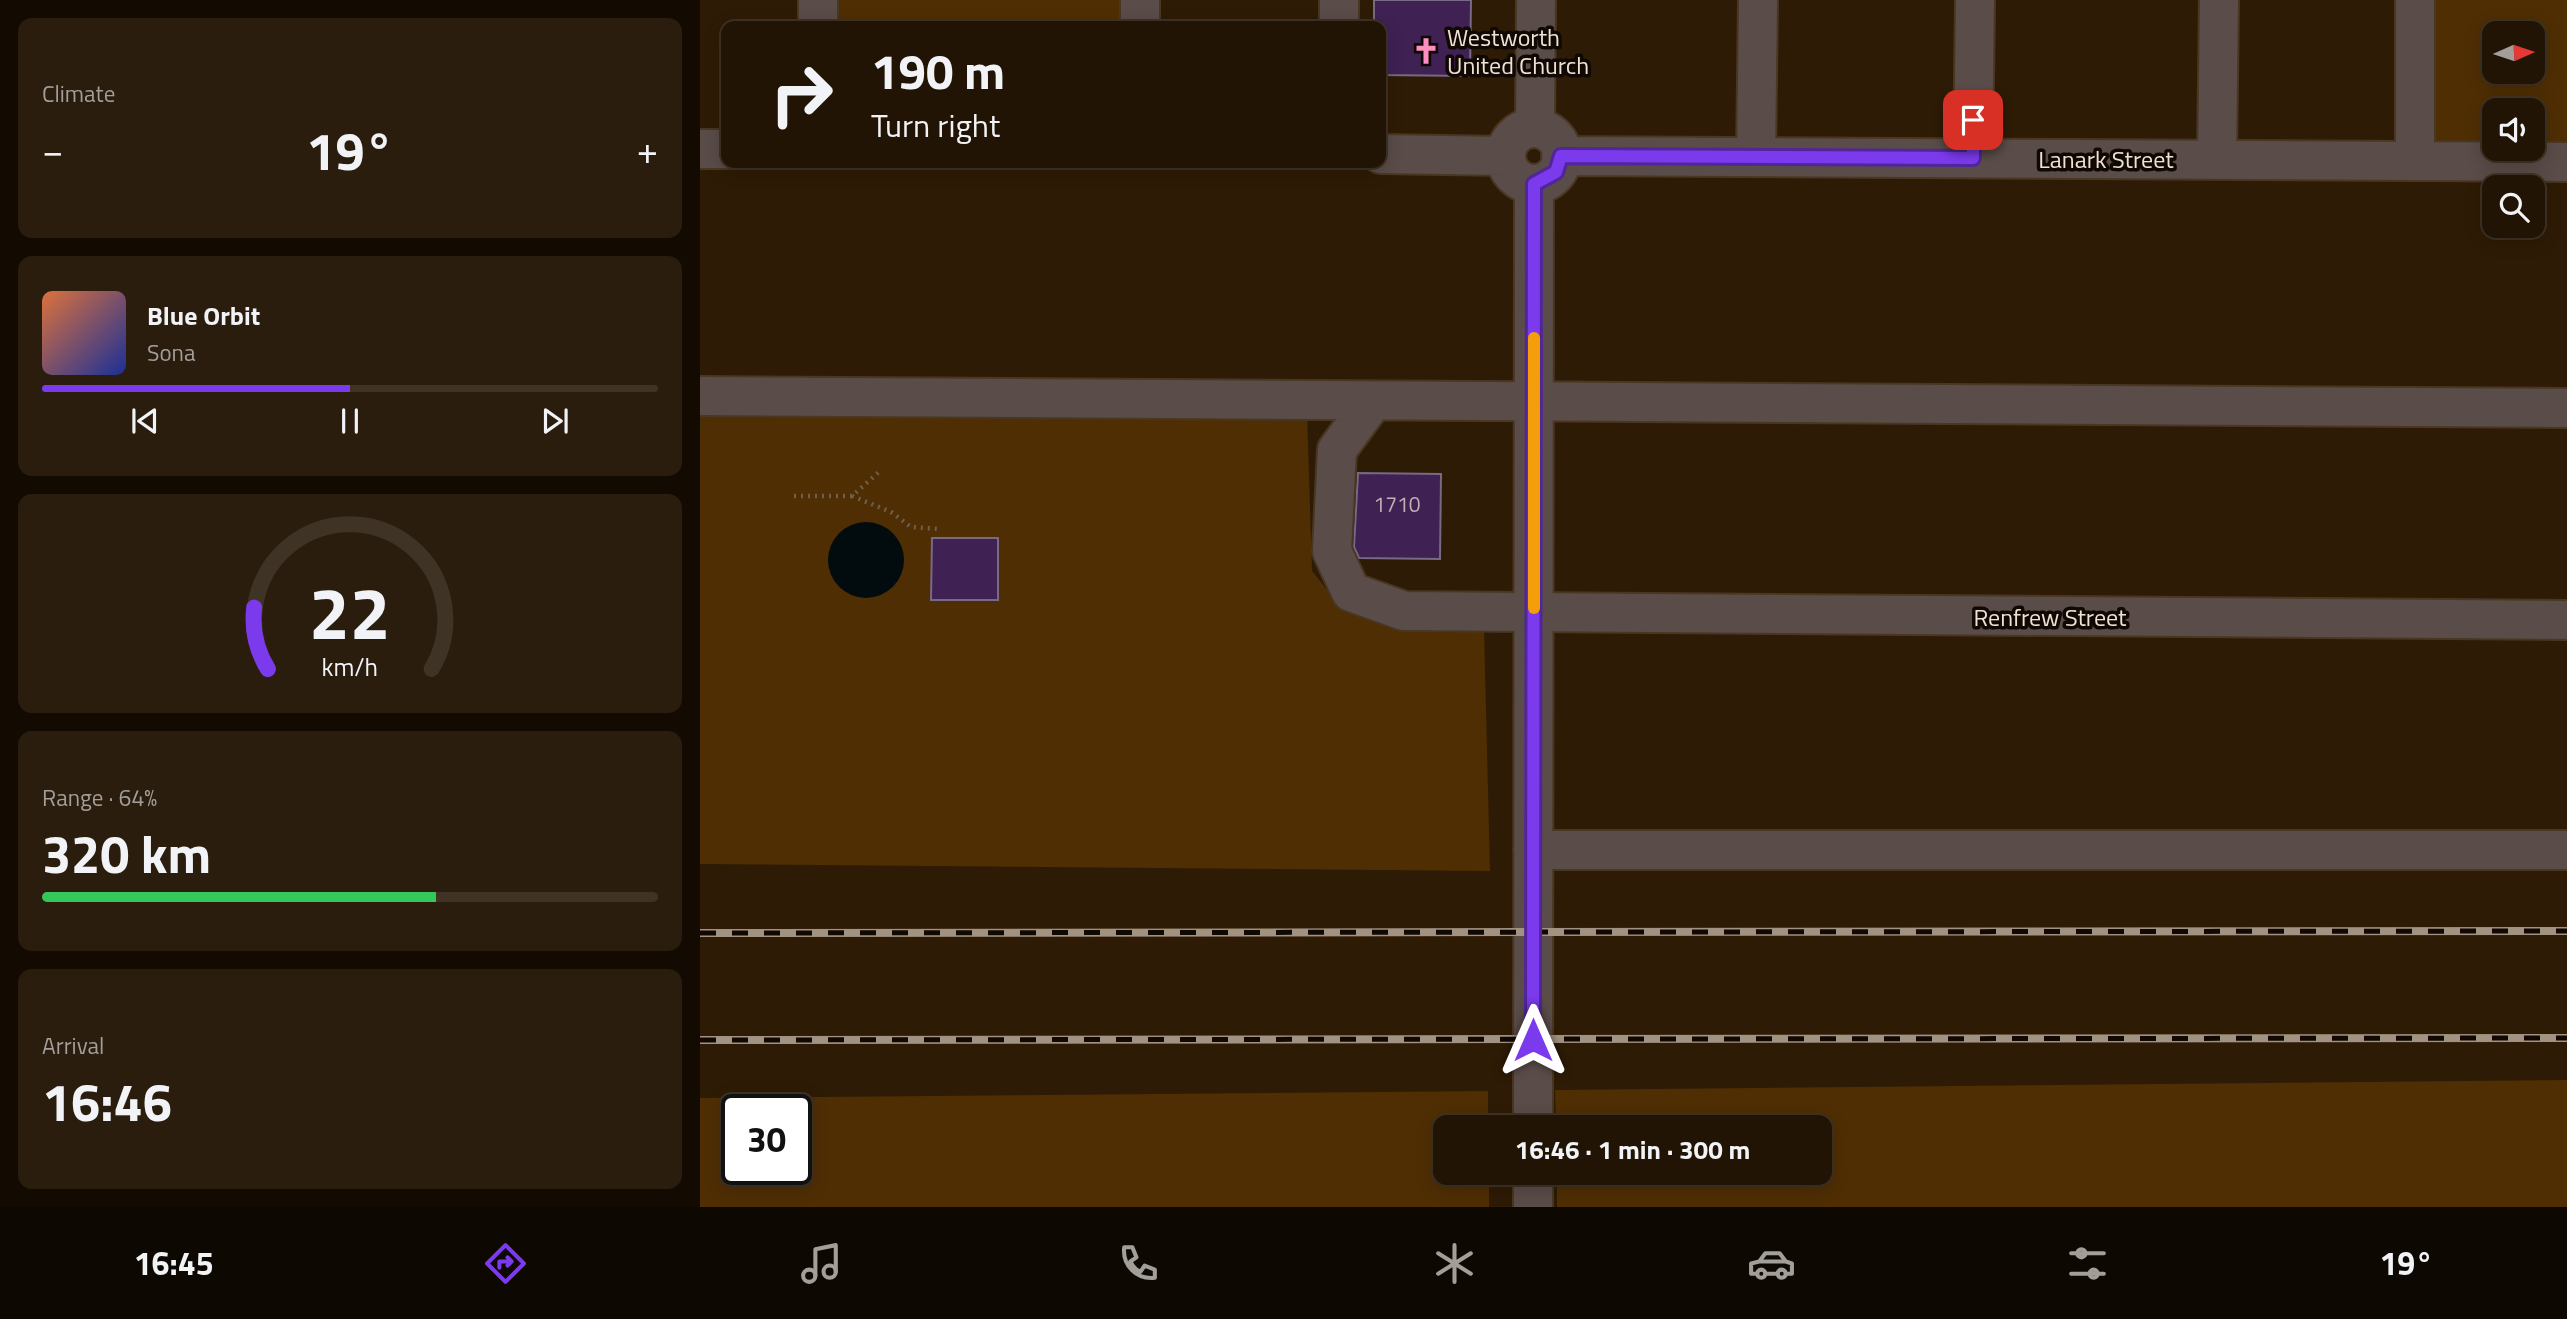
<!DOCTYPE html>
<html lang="en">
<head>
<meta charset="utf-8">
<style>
  body { margin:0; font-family:"Titillium Web",sans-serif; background:#2a1d0e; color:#f1f3f6; height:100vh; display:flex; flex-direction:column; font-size:26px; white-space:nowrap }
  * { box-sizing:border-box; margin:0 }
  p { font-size:23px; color:#a29e9a }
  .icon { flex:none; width:38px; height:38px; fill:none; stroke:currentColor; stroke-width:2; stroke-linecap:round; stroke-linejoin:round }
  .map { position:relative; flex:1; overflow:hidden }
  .details { display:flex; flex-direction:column; gap:18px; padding:18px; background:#130b02; width:700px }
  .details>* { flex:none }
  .top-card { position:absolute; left:21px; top:21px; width:665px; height:147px; border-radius:14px; box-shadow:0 4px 18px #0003,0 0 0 2px #3f3326; background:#221404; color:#f1f3f6; overflow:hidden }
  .needle { width:46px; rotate:87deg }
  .controls { position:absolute; left:1782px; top:21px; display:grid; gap:14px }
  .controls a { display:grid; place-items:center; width:63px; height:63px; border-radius:14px; background:#221404; box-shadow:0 4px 18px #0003,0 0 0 2px #3f3326; font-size:35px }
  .speed { position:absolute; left:21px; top:1094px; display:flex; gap:14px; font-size:35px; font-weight:700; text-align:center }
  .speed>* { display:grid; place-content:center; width:91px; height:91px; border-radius:50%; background:#221404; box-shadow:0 4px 18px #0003,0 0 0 2px #3f3326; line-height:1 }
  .speed .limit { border:4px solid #111; border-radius:10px; background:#fff; color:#111 }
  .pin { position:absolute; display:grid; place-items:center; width:60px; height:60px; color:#fff; margin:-30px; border-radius:14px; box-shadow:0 4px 10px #0006 }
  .me { position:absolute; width:77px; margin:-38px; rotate:0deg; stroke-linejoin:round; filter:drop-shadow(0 0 5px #0008) }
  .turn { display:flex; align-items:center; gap:24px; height:147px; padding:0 35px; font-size:32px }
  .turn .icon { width:91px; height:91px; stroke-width:2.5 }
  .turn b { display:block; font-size:49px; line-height:60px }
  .big { font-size:52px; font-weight:700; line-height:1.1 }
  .details .widget { flex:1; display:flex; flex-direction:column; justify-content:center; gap:10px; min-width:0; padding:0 24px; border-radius:14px; background:#2a1d0e }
  .details .dial { align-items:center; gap:0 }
  .dial svg { height:182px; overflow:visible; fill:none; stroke:#3f3326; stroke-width:7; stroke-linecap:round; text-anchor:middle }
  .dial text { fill:#f1f3f6; stroke:none }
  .song { display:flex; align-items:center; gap:21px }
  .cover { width:84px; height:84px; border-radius:10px; background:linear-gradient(135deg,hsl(20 70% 55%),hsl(230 70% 35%)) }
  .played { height:7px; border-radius:4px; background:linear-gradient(90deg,#7c3aed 50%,#3f3326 50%) }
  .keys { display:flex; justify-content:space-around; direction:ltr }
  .heat { display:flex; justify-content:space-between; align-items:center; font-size:38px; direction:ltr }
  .charge { height:10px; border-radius:5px; background:linear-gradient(90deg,#34c759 64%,#3f3326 0) }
  .trip { position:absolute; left:733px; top:1115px; width:399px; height:70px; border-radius:14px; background:#221404; box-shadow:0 4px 18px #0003,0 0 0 2px #3f3326; font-weight:700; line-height:70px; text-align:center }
  .tab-bar { display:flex; height:112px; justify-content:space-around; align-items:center; background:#0e0802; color:#a29e9a }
  .tab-bar .icon { width:49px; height:49px }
  .tab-bar .on { color:#7c3aed }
  .tab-bar b { font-size:32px; color:#f1f3f6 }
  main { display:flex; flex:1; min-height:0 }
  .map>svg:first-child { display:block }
  .green { fill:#4f2e04; fill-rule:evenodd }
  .water { fill:#020b0d }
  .building { fill:#3f2154; stroke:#786984; stroke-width:2 }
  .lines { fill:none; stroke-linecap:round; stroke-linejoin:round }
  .minor-casing { stroke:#493722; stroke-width:42 }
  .path { stroke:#6f5e4b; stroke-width:4.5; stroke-dasharray:2 5; stroke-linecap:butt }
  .minor { stroke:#5a4c48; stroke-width:38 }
  .rail-casing { stroke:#a29281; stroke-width:8 }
  .rail { stroke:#100802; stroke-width:5; stroke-dasharray:16; stroke-linecap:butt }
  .route-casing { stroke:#51269a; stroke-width:18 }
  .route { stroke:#7c3aed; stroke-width:12 }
  .slow { stroke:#f59e0b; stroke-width:12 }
  .labels { text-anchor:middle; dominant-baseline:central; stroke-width:7; stroke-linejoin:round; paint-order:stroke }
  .number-label { font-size:21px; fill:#c3b1b4 }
  .poi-label { font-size:24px; fill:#efe1d4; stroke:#100802; text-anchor:start }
  .street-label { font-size:24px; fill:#efe1d4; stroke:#100802 }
</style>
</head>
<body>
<main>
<section class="details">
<div class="widget"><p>Climate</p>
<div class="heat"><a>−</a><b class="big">19°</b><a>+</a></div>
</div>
<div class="widget">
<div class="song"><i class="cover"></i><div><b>Blue Orbit</b><p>Sona</p></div></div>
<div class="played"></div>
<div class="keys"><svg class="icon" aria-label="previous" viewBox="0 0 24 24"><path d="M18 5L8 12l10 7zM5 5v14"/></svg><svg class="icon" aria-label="pause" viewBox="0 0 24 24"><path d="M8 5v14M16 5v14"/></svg><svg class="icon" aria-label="next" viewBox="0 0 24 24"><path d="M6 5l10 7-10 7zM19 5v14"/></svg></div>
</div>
<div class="widget dial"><svg viewBox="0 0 100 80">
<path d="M14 69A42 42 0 1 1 86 69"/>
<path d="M14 69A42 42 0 0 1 8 42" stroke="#7c3aed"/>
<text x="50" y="56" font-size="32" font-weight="700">22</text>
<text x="50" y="72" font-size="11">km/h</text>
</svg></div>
<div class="widget"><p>Range · 64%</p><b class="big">320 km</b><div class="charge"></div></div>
<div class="widget"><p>Arrival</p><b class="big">16:46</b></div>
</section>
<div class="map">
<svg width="1867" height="1207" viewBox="0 0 1867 1207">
  <rect width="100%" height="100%" fill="#2e1b05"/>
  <path class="green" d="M118,0H440V26H118Z
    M1736,0H1867V147H1832V110H1794V148H1734ZM1794,33H1832V72H1794Z
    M0,405L607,412L612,571L640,606L677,623L709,628H784L790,871L0,864Z
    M1867,1080V1207H857V1173L1120,1172V1127H856L855,1090Z
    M788,1091V1127H746V1172L789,1173V1207H0V1098ZM37,1110H96V1169H37Z"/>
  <path class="water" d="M128 560a38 38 0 1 1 76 0a38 38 0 1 1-76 0Z"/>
  <path class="building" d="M674,0H771L770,76L681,75V26H674Z
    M658,473L741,474L740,559L659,558L654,547Z
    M232,538H298V600H231Z"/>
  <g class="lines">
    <defs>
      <path id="minor" d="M118,0V26
        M1715,0V160
        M440,26V0
        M639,26V0
        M835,128L836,0
        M806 156a28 28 0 1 1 56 0a28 28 0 1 1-56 0Z
        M0,149H26
        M681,154L806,156
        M861,156L1867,162
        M1056,157L1058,0
        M1273,158L1275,0
        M1517,159L1519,0
        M0,396L1867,408
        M673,401L637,450L632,551L651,592L704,611L1867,620
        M833,850H1867
        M833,1127L834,184
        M833,1207V1172"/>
    </defs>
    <use href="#minor" class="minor-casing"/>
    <path class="path" d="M94,496H152L180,471
      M152,496L191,512L211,527L240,529"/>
    <use href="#minor" class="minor"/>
    <defs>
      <path id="rail" d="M0,933L1867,931
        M0,1040L1867,1038"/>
    </defs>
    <use href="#rail" class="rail-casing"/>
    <use href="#rail" class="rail"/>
  </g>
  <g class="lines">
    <defs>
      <path id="route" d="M833,1040L834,184L856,172L861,156L1273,158V120"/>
    </defs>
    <use href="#route" class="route-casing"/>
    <use href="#route" class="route"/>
    <path class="slow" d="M834,608V338"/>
  </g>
  <defs>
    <symbol id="church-bare" viewBox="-9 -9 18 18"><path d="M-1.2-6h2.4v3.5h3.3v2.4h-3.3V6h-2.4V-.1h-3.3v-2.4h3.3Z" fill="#fd8ec0" stroke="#100802" stroke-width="2.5" paint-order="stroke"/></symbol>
  </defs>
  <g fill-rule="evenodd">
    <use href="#church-bare" x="707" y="32" width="38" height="38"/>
  </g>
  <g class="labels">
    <g class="number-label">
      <text x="697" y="504">1710</text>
    </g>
    <g class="poi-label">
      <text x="747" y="37">Westworth<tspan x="747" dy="28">United Church</tspan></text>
    </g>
    <g class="street-label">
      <text x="1406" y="159">Lanark Street</text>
      <text x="1350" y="617">Renfrew Street</text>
    </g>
  </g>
</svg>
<div class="controls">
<a><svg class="needle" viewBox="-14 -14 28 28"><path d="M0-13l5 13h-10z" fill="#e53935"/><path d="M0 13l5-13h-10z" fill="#a29e9a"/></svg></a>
<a><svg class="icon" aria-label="sound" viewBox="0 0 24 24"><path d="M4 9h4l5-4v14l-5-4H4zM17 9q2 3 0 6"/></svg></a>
<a><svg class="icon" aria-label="search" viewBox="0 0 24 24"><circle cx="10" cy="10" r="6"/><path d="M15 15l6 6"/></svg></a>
</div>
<div class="speed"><div class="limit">30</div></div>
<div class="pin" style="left:1273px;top:120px;background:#d93025"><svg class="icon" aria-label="arrive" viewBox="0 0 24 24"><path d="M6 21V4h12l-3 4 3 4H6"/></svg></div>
<svg class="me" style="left:833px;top:1040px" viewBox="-20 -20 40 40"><path d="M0-17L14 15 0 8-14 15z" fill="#7c3aed" stroke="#fff" stroke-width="4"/></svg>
<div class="trip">16:46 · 1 min · 300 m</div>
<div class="top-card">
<div class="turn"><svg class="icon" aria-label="right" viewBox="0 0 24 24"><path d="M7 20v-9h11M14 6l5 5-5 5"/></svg><div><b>190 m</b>Turn right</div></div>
</div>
</div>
</main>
<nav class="tab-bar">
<b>16:45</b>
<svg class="icon on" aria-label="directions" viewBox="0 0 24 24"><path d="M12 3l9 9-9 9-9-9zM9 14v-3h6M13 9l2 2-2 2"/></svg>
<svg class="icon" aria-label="music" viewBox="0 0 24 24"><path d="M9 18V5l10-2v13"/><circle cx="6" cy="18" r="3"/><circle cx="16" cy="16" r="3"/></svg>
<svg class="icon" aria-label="phone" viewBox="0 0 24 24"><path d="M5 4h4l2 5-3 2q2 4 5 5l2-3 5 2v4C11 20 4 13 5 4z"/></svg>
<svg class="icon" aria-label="climate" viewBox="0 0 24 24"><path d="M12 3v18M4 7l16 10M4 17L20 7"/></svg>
<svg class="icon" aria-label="car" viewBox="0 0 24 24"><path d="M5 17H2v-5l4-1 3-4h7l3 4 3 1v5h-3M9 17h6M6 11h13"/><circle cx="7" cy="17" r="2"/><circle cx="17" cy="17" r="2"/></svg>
<svg class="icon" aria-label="filters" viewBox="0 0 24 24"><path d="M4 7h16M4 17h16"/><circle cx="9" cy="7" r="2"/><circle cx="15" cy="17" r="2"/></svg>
<b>19°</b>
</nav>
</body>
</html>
